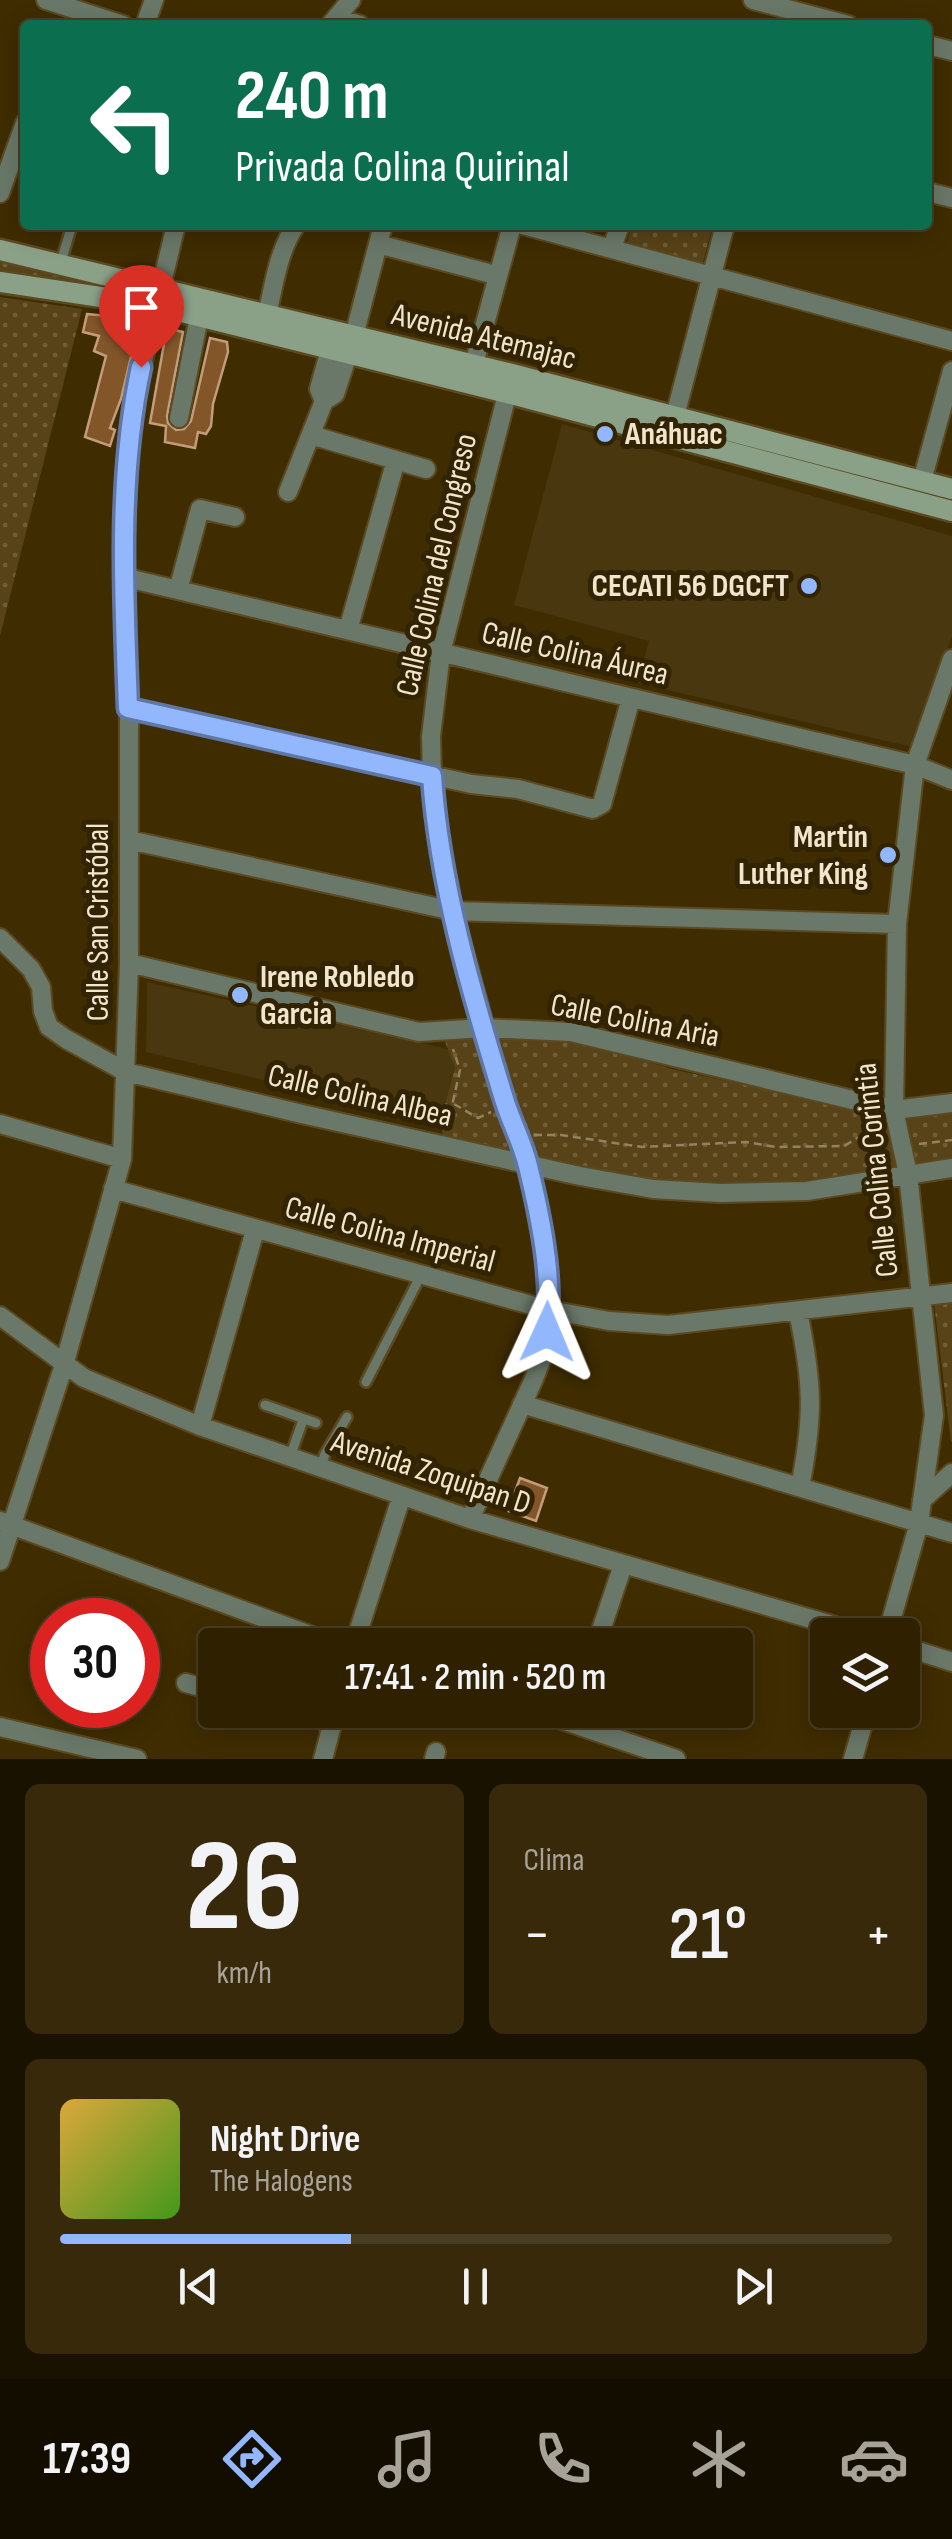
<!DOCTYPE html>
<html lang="es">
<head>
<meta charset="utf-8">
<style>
  body { margin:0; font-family:"Sofia Sans Condensed",sans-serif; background:#37290a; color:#f1f3f6; height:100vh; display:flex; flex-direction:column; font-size:38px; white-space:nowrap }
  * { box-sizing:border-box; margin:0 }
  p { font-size:32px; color:#a7a399 }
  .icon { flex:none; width:55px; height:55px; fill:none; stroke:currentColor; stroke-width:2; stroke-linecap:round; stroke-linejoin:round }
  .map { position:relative; height:1759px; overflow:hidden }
  .drawer { display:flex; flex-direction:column; gap:25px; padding:25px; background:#1a1200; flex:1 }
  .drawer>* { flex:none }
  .banner { position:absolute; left:20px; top:20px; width:912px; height:210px; border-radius:10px; box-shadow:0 5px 25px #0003,0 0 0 2px #4a3e22; background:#0b6e4f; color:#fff; overflow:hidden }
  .fabs { position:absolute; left:810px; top:1618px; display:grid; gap:20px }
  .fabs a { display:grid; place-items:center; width:110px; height:110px; border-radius:10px; background:#2f2100; box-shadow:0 5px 25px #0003,0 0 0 2px #4a3e22; font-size:50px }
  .speed { position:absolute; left:30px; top:1598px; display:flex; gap:20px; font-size:50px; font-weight:700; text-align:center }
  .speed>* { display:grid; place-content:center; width:130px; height:130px; border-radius:50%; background:#2f2100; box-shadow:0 5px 25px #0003,0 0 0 2px #4a3e22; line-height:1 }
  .speed .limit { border:15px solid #d22; background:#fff; color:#111 }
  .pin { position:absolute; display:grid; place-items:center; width:85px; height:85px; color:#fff; margin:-102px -42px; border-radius:50% 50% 50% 0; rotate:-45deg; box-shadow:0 0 10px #0007 }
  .pin .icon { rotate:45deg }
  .me { position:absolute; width:110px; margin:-55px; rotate:1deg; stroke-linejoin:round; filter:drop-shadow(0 0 8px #0008) }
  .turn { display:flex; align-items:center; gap:35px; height:210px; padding:0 50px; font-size:45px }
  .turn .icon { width:130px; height:130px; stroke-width:2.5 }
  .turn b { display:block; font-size:70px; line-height:85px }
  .big { font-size:75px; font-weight:600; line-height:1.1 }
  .drawer .widget { flex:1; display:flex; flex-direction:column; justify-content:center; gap:15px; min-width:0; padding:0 35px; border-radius:15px; background:#37290a }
  .drawer .dial { align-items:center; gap:0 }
  .dial b { font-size:130px; line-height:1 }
  .song { display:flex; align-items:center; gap:30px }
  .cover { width:120px; height:120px; border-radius:15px; background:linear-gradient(135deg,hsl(40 70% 55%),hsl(100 70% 35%)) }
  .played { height:10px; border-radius:5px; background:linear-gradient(90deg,#93b7fd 35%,#4a3e22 35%) }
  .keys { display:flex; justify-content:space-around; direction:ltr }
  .heat { display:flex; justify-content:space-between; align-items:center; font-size:55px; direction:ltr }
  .drawer .tiles { flex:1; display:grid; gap:25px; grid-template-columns:1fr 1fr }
  .widget:last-child { grid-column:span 2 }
  .trip { position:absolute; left:198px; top:1628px; width:555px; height:100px; border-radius:10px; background:#2f2100; box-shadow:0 5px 25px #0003,0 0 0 2px #4a3e22; font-weight:600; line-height:100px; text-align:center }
  .menu { display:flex; height:160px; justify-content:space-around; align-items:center; background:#130d00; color:#a7a399 }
  .menu .icon { width:70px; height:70px }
  .menu .on { color:#93b7fd }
  .menu b { font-size:45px; color:#f1f3f6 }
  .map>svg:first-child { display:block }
  .built { fill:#48370f }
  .grass { fill:url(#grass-dots) }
  .building { fill:#835629; stroke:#c39d7b; stroke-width:2.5 }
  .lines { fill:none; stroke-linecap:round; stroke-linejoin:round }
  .lane-casing { stroke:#5b4a21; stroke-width:14 }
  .street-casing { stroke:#5b4a21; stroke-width:22 }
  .secondary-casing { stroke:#5b4a21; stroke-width:25 }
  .path { stroke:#928360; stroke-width:2.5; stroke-dasharray:8 5; stroke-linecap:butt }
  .lane { stroke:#6a7869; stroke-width:9 }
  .street { stroke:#6a7869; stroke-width:18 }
  .secondary { stroke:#8aa188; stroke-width:20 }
  .route-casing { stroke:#6077a4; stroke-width:25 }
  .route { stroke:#93b7fd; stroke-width:18 }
  .poi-dot { fill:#93b7fd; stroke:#322302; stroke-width:4 }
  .labels { text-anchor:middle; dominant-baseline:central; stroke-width:10; stroke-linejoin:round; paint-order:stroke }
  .street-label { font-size:32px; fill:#f1e5ce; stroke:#322302 }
  .poi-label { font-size:32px; font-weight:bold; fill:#f1e5ce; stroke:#322302; text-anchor:start }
</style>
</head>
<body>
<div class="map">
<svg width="952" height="1759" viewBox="0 0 952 1759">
  <defs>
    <pattern id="grass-dots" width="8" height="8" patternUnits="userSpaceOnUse" patternTransform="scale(2.5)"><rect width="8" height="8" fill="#584318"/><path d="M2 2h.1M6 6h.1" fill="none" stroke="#705e38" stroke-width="1.8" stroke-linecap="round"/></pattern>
  </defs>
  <rect width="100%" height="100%" fill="#3f2c00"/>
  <path class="built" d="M562,424L952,536V637L912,747L637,683L649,641L514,605Z
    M147,982L448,1049L455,1068L440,1122L146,1052Z"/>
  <path class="grass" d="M632,225H713L702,266L626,245Z
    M0,259L148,294L0,281Z
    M0,297L82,309L0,636Z
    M478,1034L516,1157L444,1140L440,1122L455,1068L444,1039Z
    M496,1036L576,1040L672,1069L885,1116L896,1168L824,1179L687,1186L535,1160Z
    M952,1110V1165L917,1170L902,1116Z
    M952,1300V1441L951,1442L934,1303Z"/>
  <path class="building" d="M87,314L140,319L121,399L110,428L115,430L110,446L85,437L106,356L94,351L99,336L83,332Z
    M170,329L183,332L167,416L168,423L176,430L184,429L191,421L210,338L227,342L228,352L213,404L211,426L206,434L198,432L195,448L165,442L166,426L150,423L165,338Z
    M520,1478L547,1488L536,1521L508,1511Z"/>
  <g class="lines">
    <defs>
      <path id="lane" d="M61,262L72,225
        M366,1382L421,1275
        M265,1405L316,1423
        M290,1457L303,1420
        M320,1469L325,1454L347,1417"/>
      <path id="street" d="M46,0L123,25
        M753,0L848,25
        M336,18L360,25
        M145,25L154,0
        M330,25L351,0
        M928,45L952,51
        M928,192L952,198
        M0,193L25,123
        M523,225L952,341
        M378,244L488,273
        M612,248L620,225
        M267,315C274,285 278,251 296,225
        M354,336L383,225
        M474,364L512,225
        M324,401L319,389L330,350
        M675,416L725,225
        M179,418L199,317
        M311,435L426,469
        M922,481L952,371
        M288,492L324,401L335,394L348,354
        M123,577L915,765L952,780
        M178,590L200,509L235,517
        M348,630L396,460
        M129,708L471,784L518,789L593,809L602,804L631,698
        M129,840L453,911L897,924
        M0,938L31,969L41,987L43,1011L49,1027L66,1039L126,1072L302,1114L580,1176L653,1189L720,1193L807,1191L952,1168
        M129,963L419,1032L484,1028L571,1032L894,1110L952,1103
        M0,1124L122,1159
        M113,1189L549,1310L609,1321L668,1325L952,1293
        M798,1312C813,1383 814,1416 800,1487
        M0,1316L84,1378L200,1426L470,1519L866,1635
        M522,1404L952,1533
        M200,1426L255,1230
        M922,1500L952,1473
        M470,1519L533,1381L542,1358L549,1310L546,1264L528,1164L506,1105L453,911L441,856L432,776L431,736L441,653L511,379
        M0,1521L337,1645
        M0,1561L64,1365L122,1159L129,963V708L123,577L129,445L134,398L176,225
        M887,1635L919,1523L934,1415L908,1174L894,1110L897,924L915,765L952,659
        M354,1645L401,1498
        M596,1645L623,1565
        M902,1646L952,1662
        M186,1683L215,1691
        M284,1710L332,1723
        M533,1710L676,1759
        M0,1727L137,1759
        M323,1759L336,1710
        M434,1759L436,1752
        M853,1759L867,1710"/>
      <path id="secondary" d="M0,250L512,374L952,489
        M0,282L154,305L507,393L952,511"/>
    </defs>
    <use href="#lane" class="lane-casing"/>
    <use href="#street" class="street-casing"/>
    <use href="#secondary" class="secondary-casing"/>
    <path class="path" d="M454,1104L478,1118L491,1112
      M447,1128L460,1070L453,1049
      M534,1135H561L642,1147L746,1142L776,1147L844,1146L859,1137L881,1139
      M919,1144L952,1140"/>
    <use href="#lane" class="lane"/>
    <use href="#street" class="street"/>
    <use href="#secondary" class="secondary"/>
  </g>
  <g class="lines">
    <defs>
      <path id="route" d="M141,367C117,478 124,595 128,708L432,776C439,884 473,998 505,1102C512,1124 523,1144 528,1166C541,1219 553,1278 547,1332"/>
    </defs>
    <use href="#route" class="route-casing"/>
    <use href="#route" class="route"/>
  </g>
  <g class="poi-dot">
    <circle cx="605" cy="434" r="10"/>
    <circle cx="809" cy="586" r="10"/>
    <circle cx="888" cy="855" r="10"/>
    <circle cx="240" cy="995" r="10"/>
  </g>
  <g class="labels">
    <g class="street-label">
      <text transform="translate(484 337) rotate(14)">Avenida Atemajac</text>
      <text transform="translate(437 565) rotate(-77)">Calle Colina del Congreso</text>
      <text transform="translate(575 654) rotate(13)">Calle Colina Áurea</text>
      <text transform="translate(98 922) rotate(-90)">Calle San Cristóbal</text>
      <text transform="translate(635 1021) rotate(11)">Calle Colina Aria</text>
      <text transform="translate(360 1096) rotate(13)">Calle Colina Albea</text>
      <text transform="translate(877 1170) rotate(-96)">Calle Colina Corintia</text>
      <text transform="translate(390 1235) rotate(15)">Calle Colina Imperial</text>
      <text transform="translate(431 1473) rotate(18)">Avenida Zoquipan D</text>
    </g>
    <g class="poi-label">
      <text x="625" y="434">Anáhuac</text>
      <text x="789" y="586" text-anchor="end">CECATI 56 DGCFT</text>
      <text x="868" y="837" text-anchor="end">Martin<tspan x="868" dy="37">Luther King</tspan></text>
      <text x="260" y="977">Irene Robledo<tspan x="260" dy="37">Garcia</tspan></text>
    </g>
  </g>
</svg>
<div class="fabs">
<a><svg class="icon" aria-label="layers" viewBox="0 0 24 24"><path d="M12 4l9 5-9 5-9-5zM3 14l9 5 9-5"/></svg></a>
</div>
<div class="speed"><div class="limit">30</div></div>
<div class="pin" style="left:141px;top:367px;background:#d93025"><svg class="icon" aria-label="arrive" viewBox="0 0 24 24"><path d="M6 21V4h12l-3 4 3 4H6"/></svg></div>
<svg class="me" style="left:547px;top:1332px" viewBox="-20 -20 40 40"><path d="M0-17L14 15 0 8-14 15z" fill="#93b7fd" stroke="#fff" stroke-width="4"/></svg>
<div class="trip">17:41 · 2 min · 520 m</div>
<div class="banner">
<div class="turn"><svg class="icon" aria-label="left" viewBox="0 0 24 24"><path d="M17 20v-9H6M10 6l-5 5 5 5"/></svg><div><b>240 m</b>Privada Colina Quirinal</div></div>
</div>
</div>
<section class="drawer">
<div class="tiles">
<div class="widget dial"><b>26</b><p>km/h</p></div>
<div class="widget"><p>Clima</p>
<div class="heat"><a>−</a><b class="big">21°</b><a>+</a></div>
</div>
<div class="widget">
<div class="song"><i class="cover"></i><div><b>Night Drive</b><p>The Halogens</p></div></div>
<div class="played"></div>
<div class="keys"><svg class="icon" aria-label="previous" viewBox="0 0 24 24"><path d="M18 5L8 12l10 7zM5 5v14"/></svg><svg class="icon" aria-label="pause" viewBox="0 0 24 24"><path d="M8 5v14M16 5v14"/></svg><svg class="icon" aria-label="next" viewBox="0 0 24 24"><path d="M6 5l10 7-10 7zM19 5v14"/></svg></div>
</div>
</div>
</section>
<nav class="menu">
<b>17:39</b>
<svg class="icon on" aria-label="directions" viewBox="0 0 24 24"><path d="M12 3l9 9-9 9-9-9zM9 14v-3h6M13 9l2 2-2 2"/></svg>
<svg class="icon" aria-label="music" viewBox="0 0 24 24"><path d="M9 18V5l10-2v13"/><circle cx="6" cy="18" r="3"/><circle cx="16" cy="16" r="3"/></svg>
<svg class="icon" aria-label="phone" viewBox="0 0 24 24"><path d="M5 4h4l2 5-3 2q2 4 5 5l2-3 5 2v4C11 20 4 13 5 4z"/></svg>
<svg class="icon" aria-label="climate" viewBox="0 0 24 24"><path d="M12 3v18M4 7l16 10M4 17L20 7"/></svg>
<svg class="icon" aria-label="car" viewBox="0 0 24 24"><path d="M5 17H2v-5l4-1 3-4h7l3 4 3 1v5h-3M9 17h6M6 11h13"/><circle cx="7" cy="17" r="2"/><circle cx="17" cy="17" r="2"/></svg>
</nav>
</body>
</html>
